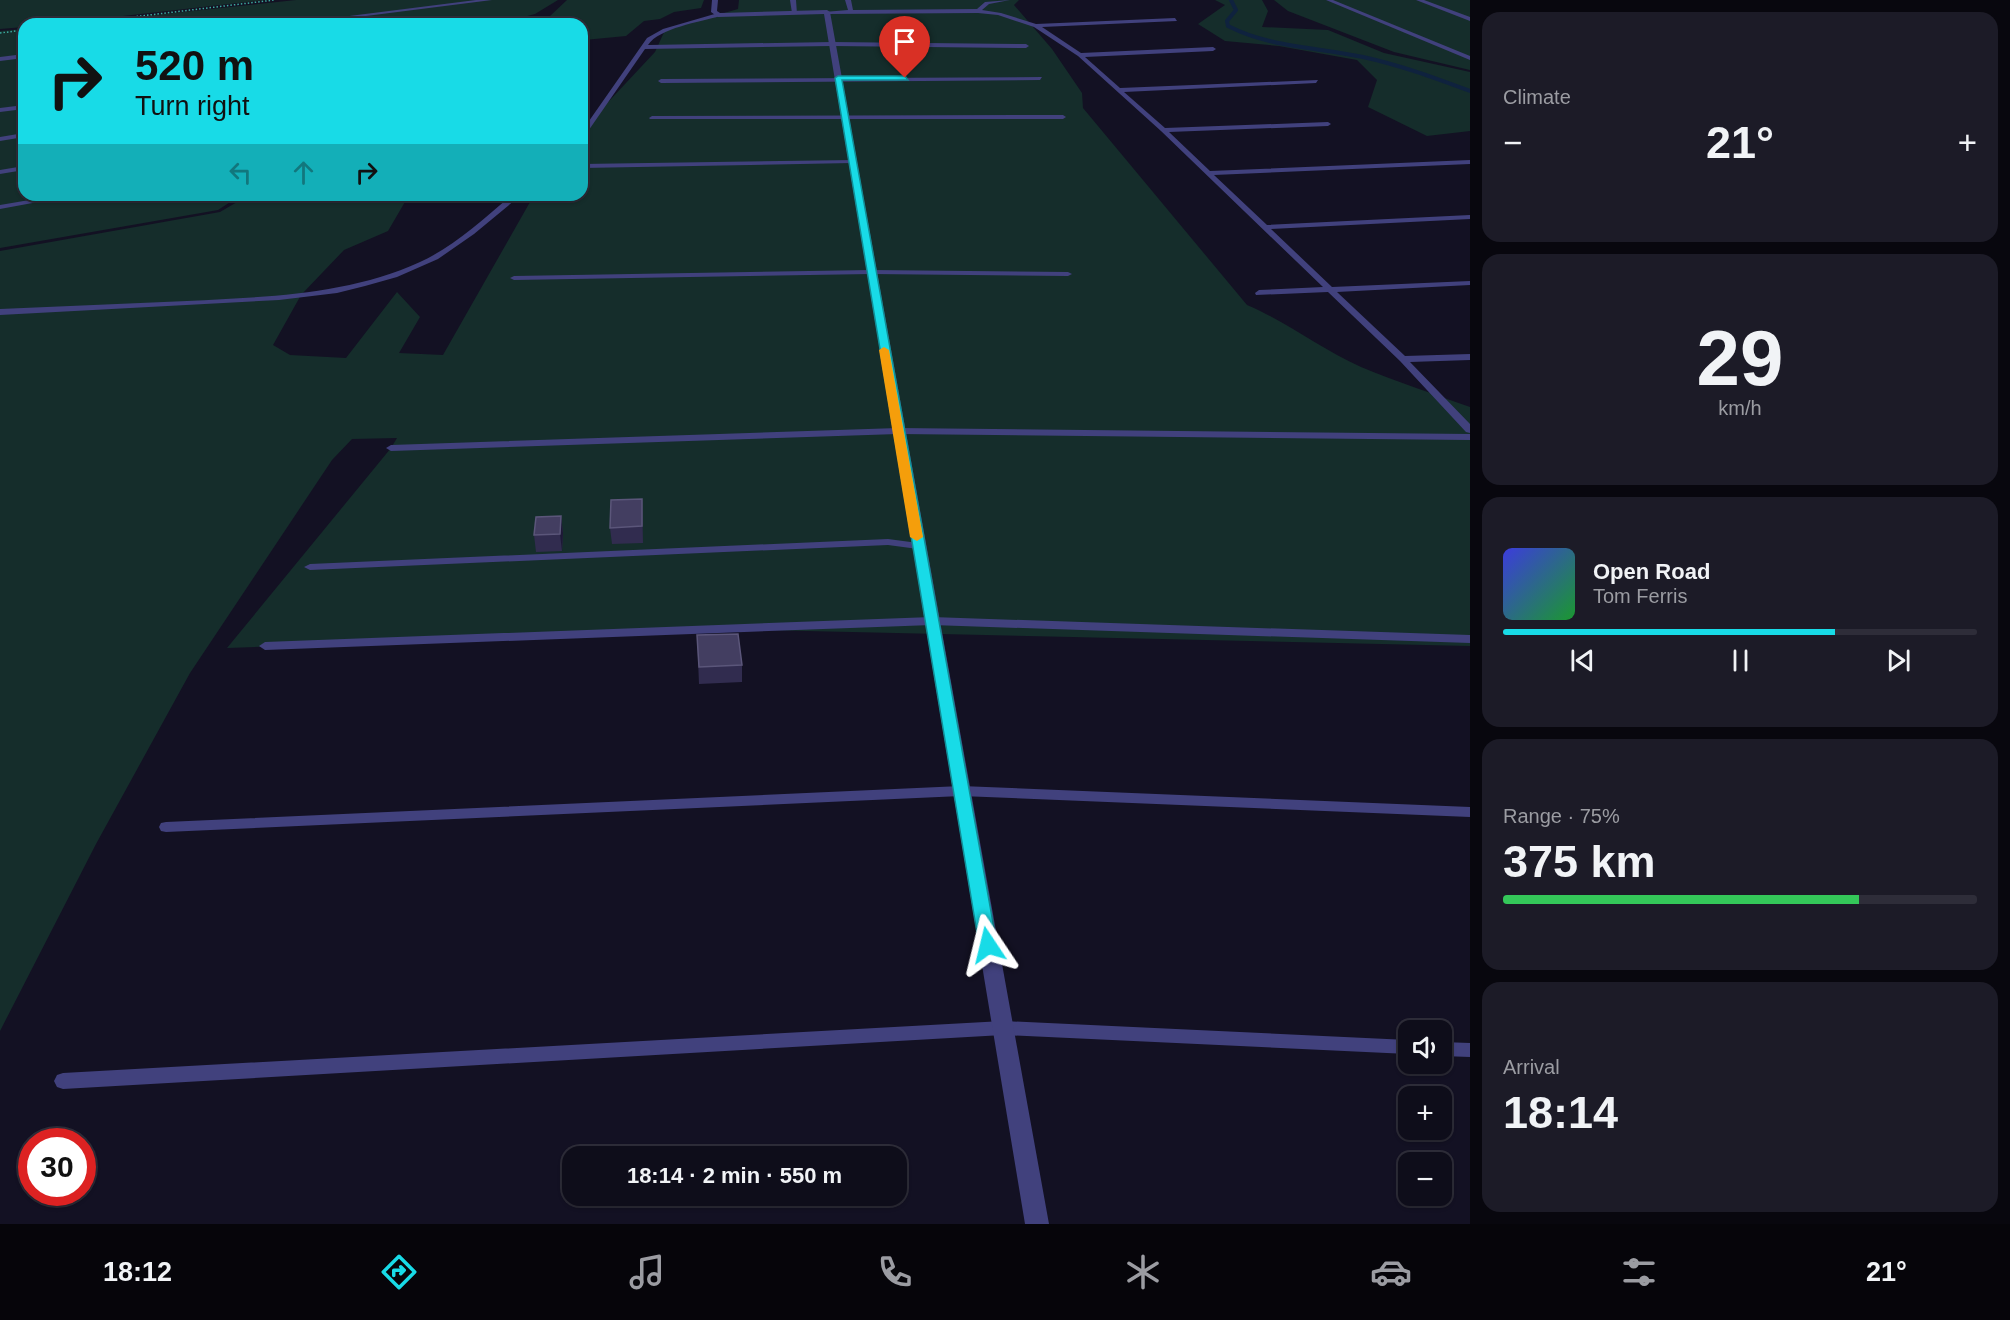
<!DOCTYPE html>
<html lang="en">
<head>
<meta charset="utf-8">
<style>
  body { margin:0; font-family:Arial,sans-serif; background:#1c1b27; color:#f1f3f6; height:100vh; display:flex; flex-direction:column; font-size:22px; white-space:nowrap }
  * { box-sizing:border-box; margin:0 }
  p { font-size:20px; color:#9b9ca2 }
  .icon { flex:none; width:33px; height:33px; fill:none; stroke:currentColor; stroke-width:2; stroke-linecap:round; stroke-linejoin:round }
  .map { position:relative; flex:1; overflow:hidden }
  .panel { display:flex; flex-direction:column; gap:12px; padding:12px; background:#08070e; width:540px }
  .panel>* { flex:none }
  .hud { position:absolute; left:18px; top:18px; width:570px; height:183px; border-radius:18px; box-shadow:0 2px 4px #0004,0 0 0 2px #2e2d39; background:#18dbe7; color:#111; overflow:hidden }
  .controls { position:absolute; left:1398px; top:1020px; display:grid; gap:12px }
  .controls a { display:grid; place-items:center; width:54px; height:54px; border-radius:12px; background:#0e0d1a; box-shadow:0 2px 4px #0004,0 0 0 2px #2e2d39; font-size:30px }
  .speed { position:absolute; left:18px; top:1128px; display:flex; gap:12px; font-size:30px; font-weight:700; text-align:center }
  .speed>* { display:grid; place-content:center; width:78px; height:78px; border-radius:50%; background:#0e0d1a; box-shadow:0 2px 4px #0004,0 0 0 2px #2e2d39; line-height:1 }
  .speed .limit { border:9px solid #d22; background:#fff; color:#111 }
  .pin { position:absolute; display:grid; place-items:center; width:51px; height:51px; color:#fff; margin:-62px -26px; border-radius:50% 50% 50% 0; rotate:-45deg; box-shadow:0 0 6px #0007 }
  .pin .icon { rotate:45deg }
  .me { position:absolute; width:66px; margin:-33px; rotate:350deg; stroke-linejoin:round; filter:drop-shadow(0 0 4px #0008) }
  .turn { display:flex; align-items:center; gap:21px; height:126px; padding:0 18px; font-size:27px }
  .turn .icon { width:78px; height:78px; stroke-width:2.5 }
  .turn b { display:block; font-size:42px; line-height:51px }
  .lanes { display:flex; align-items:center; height:57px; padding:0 18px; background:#0003; justify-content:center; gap:30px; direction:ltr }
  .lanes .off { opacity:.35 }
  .big { font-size:45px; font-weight:800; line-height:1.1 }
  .panel .tile { flex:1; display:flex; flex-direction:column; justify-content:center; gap:9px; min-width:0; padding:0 21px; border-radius:18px; background:#1c1b27 }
  .panel .dial { align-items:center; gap:0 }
  .dial b { font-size:78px; line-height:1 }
  .song { display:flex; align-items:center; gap:18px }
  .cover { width:72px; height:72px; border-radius:9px; background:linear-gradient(135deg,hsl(240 70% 55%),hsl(130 70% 35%)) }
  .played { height:6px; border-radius:3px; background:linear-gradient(90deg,#18dbe7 70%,#2e2d39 70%) }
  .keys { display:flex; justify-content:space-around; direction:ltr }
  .heat { display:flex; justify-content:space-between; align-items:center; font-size:33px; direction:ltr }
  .charge { height:9px; border-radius:4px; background:linear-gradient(90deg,#34c759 75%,#2e2d39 0) }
  .trip { position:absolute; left:562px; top:1146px; width:345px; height:60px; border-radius:18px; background:#0e0d1a; box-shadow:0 2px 4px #0004,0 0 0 2px #2e2d39; font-weight:800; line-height:60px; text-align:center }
  .tabs { display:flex; height:96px; justify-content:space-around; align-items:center; background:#06050a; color:#9b9ca2 }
  .tabs .icon { width:42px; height:42px }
  .tabs .selected { color:#18dbe7 }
  .tabs b { font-size:27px; color:#f1f3f6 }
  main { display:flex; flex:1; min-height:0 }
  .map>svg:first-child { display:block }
  .green { fill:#152d2b }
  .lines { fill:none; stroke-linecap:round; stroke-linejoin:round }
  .stream { stroke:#0f223e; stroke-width:4 }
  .path { stroke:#3cab9f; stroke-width:1.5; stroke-dasharray:1.5 2; stroke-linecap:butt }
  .lane { fill:#41417d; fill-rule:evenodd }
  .street { fill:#41417d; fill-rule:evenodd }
  .wall { fill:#312c4f }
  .shaded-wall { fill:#1d1936 }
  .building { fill:#433e61; stroke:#5b567a; stroke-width:1.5 }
  .route { fill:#18dbe7; stroke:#108e96; stroke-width:1.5 }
  .slow { fill:#f59e0b }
</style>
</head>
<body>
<main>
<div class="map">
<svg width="1470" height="1224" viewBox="0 0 1470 1224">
  <rect width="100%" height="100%" fill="#131123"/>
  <path class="green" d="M0,0H266L52,24H24V27L0,29Z
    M296,0H558L535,14L496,24H70Z
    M567,0H704L701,8L674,12L660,19L644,21L626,36L584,40L582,24H549L556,20L549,17Z
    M739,0H1019L1014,5L1052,49L1082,93L1083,108L1247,305C1287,322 1321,349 1361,367C1397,382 1434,394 1470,407V646L718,629L227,648L391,448L397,438L352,439L332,460L190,673L96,844L0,1031V251L220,212L249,195H409L388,231L344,250L301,295L273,345L290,355L346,358L397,292L420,317L399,353L443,355L534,195H582V130L655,52L665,30L738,9Z
    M1215,0H1262L1268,11L1262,27L1328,30L1384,53L1470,72V131L1427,136L1368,107L1377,80L1357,60L1279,46L1225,41L1198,24L1225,5Z
    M1274,0H1470V70L1394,52L1288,11Z
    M24,29V195H241L218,210L0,248V31Z"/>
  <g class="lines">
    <path class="stream" d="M1231,0L1236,10L1227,21L1228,26C1271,48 1317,47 1363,57C1400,65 1435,78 1470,91"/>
    <path class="path" d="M74,24L274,0
      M0,33L24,30"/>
    <path class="lane" d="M476,0H492L303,24H286Z
      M790,0H796L797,14L792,13Z
      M845,0H851L853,10L977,9L985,2L1010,0L989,4L982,10L1001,13L1036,24L1175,18L1177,21L1042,27L1081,53L1213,47L1216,49L1213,51L1085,57L1120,88L1318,80L1316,83L1124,92L1165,128L1328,122L1331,124L1328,126L1169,132L1210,171L1470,160V164L1214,175L1267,225L1470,215V219L1271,229L1332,287L1470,281V285L1337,292L1405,356L1470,354V360L1410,362L1470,424V433L1466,432L1400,361L1328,292L1256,295L1255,293L1259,290L1323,287L1161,131L1078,56L1034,27L998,15L978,13L827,14L824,12L848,10Z
      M1326,0H1333L1470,56V60Z
      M1416,0H1424L1470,17V21Z
      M718,13L720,16C700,22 659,28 648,45L832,42L1026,44L1029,46L1026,48L832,46L645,49L584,137L582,138V131L647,38L663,29Z
      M24,54V58L0,61V57Z
      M1042,77L1040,80L661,83L658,81L661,79Z
      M24,105V109L0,112V108Z
      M652,116L1063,115L1066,117L1063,119H650L649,118Z
      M24,133V137L0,141V137Z
      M854,160V162L852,163L582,168V164Z
      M24,166V170L0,174V170Z
      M59,195H76L0,209V205Z
      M512,195H521L474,234L438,259L397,277L365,286L337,293L279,300L0,315V309C62,306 125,304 187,301C266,297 348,295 420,262C455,246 483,219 512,195Z
      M871,270L1068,272L1072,274L1068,276L871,274L514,280L510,278L514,276Z
      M898,428L1470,434V440L898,434L391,451L386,448L391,445Z
      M888,539L918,543L924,546L918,549L888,545L310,570L304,567L310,564Z
      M932,617L1470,635V643L932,625L265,650L259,646L265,642Z
      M961,786L1470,807V817L961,796L166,832L161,831L159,827L161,823L166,822Z
      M1003,1021L1408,1040V1054L1003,1035L63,1089L57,1087L54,1081L57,1075L63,1073Z
      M1442,1042L1470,1043V1057L1442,1056Z"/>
    <path class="street" d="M712,0H718L717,11L720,13L827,10L830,12L1049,1224H1025L824,14L718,17L711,12Z"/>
  </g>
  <path class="wall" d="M642,499L643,543L612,544L610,528Z
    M561,516L563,533L562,551L536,552L534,535Z
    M697,635L742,665V682L699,684Z"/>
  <path class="shaded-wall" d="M561,516L563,533L562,551L560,534Z"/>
  <path class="building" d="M642,499V526L610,528L611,500Z
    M561,516L560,534L534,535L536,517Z
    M738,634L742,665L699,667L697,635Z"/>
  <path class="route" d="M905,76L908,80H842L997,945L995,950L988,952L982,950L979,945L835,78L838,76Z"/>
  <path class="slow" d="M884,347L889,350L923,537L917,541L910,537L879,350Z"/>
</svg>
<div class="controls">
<a><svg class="icon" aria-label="sound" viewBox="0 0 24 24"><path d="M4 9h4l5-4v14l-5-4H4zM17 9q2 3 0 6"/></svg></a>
<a>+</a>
<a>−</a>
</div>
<div class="speed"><div class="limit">30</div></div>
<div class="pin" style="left:905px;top:78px;background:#d93025"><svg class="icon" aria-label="arrive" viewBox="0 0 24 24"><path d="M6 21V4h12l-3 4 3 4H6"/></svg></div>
<svg class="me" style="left:988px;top:945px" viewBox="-20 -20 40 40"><path d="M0-17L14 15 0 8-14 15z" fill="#18dbe7" stroke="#fff" stroke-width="4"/></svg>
<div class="trip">18:14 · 2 min · 550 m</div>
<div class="hud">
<div class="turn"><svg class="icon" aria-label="right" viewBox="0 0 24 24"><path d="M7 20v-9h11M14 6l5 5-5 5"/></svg><div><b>520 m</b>Turn right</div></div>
<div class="lanes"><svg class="icon off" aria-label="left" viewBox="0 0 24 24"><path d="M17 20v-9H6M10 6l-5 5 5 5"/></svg><svg class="icon off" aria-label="ahead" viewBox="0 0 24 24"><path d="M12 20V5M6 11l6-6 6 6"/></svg><svg class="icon" aria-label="right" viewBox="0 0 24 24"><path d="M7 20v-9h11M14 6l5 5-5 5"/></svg></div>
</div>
</div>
<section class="panel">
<div class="tile"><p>Climate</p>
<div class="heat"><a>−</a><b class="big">21°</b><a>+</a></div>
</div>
<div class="tile dial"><b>29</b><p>km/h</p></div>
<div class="tile">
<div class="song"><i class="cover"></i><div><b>Open Road</b><p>Tom Ferris</p></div></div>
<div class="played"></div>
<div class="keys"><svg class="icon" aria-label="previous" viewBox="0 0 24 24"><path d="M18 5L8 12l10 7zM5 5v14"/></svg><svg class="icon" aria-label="pause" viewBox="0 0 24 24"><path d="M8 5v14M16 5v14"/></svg><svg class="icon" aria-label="next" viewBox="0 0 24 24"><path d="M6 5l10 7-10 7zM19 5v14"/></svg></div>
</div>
<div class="tile"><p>Range · 75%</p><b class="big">375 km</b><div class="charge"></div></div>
<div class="tile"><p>Arrival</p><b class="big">18:14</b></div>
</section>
</main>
<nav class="tabs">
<b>18:12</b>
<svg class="icon selected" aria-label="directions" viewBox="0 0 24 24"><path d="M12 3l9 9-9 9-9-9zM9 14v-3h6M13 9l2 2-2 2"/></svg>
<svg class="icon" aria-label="music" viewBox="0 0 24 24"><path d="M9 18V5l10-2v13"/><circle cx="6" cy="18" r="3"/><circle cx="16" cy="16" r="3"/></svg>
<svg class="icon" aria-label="phone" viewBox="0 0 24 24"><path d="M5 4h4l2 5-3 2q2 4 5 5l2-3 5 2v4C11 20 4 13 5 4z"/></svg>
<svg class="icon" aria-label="climate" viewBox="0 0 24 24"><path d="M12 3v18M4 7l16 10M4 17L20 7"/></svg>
<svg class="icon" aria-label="car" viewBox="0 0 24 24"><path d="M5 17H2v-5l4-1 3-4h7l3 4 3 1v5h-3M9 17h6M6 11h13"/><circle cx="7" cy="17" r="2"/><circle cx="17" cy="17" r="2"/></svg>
<svg class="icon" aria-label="filters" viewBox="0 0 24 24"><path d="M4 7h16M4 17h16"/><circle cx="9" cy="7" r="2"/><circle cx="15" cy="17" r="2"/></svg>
<b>21°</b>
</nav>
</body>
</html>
